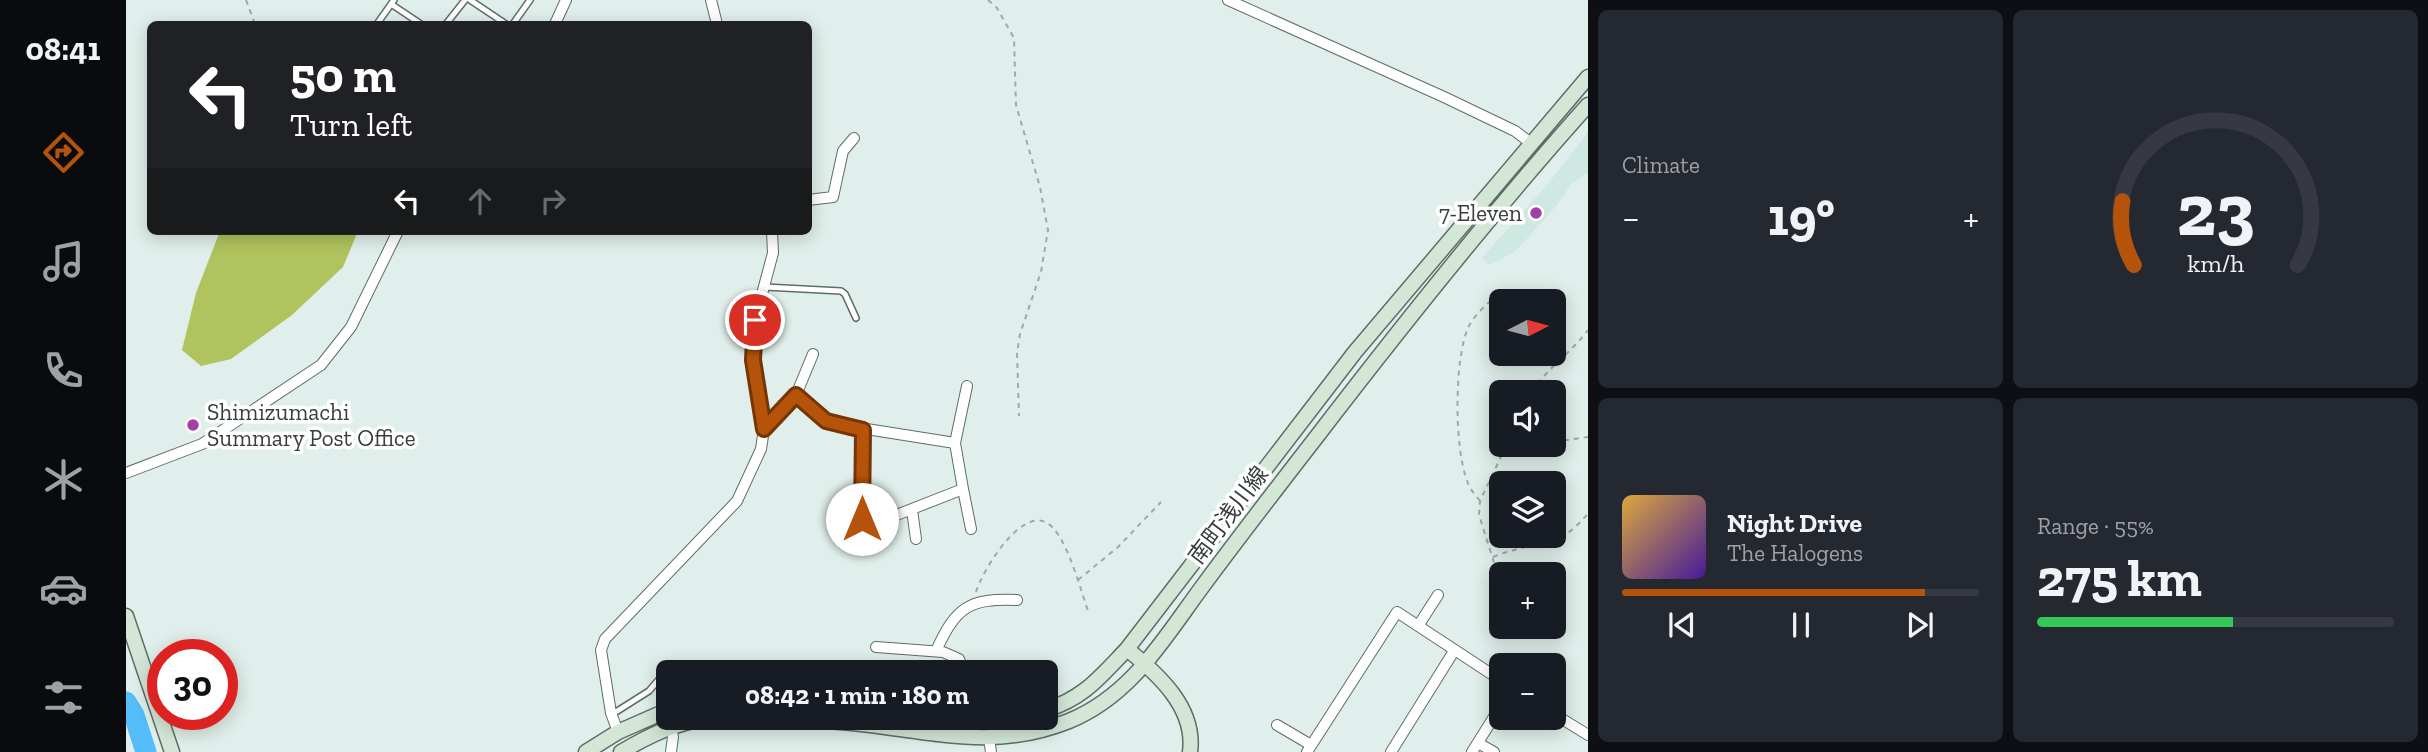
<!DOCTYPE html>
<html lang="en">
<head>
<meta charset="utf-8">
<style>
  body { margin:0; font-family:"Zilla Slab","Noto Sans JP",serif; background:#242831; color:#f1f3f6; height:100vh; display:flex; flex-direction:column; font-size:26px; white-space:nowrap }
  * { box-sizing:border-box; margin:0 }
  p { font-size:23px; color:#9ea1a6 }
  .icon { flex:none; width:38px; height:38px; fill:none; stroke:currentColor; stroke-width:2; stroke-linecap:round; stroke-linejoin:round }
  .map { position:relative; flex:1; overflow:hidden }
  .sheet { display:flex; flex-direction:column; gap:10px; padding:10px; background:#0d0f14; width:840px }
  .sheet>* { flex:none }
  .top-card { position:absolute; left:21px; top:21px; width:665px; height:214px; border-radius:10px; box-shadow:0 4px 18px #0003; background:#202124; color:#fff; overflow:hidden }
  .needle { width:46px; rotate:84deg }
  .controls { position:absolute; left:1363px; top:289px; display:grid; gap:14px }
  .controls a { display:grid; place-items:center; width:77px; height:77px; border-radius:10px; background:#171b24; box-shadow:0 4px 18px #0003; font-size:35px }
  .speed { position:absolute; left:21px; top:639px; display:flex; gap:14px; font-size:35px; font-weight:700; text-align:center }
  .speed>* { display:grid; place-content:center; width:91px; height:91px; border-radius:50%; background:#171b24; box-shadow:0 4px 18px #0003; line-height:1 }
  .speed .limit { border:10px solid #d22; background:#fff; color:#111 }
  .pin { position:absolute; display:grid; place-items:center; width:60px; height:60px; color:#fff; margin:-30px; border:4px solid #fff; border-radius:50%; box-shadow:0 2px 7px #0007 }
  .me { position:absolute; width:77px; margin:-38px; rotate:0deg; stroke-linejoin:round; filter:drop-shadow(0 0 5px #0008) }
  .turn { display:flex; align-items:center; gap:24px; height:147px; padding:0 28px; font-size:32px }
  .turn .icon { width:91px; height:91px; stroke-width:2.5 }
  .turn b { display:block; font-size:49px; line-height:60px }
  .lanes { display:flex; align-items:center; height:66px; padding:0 28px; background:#0003; justify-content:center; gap:35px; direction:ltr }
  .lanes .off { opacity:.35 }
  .big { font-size:52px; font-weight:700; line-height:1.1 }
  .sheet .card { flex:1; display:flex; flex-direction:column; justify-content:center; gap:10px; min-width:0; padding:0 24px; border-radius:10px; background:#242831 }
  .sheet .dial { align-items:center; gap:0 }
  .dial svg { height:182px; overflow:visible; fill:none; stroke:#363941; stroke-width:7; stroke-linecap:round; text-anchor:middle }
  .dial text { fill:#f1f3f6; stroke:none }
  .song { display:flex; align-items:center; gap:21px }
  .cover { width:84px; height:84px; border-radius:10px; background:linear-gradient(135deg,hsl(40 70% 55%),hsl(260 70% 35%)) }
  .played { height:7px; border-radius:4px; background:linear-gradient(90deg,#b45309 85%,#363941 85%) }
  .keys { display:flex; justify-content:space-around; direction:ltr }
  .heat { display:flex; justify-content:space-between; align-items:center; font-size:38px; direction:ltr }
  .charge { height:10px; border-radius:5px; background:linear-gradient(90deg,#34c759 55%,#363941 0) }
  .sheet .tiles { flex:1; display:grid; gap:10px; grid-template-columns:repeat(2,1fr) }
  .trip { position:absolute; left:530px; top:660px; width:402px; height:70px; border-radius:10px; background:#171b24; box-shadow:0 4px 18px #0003; font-weight:700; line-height:70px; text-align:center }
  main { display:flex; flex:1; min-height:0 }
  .dock { display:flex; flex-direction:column; width:126px; justify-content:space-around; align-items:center; background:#090b0e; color:#9ea1a6 }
  .dock .icon { width:49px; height:49px }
  .dock .active { color:#b45309 }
  .dock b { font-size:32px; color:#f1f3f6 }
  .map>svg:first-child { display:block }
  .built { fill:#cfe8e1 }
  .forest { fill:#b1c35e }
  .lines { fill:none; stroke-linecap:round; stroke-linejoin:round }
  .river { stroke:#55bdf9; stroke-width:21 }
  .lane-casing { stroke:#5f6d69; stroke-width:8 }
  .street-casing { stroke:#5f6d69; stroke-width:12 }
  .secondary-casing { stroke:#5f6d69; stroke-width:17 }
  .path { stroke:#9eaaa7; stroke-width:2; stroke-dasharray:5 5; stroke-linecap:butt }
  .lane { stroke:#fff; stroke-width:5 }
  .street { stroke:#fff; stroke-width:10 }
  .secondary { stroke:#d4e7d7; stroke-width:14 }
  .route-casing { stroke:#753606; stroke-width:18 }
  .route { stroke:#b45309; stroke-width:12 }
  .poi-dot { fill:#a340a6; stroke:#fff; stroke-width:2.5 }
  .labels { text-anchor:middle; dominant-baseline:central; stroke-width:7; stroke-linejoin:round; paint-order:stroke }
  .poi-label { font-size:23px; fill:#383e3c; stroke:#fff; text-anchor:end }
  .street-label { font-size:23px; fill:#383e3c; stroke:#fff }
</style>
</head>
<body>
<main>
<nav class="dock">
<b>08:41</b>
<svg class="icon active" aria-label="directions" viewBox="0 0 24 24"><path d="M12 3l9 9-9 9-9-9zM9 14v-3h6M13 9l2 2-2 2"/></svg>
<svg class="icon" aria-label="music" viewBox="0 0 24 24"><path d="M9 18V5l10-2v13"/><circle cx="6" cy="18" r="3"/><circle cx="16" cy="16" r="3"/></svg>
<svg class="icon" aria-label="phone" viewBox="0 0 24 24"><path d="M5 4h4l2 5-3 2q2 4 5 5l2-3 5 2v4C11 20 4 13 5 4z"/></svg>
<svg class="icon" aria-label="climate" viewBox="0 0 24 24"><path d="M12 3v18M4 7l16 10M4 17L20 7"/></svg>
<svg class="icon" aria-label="car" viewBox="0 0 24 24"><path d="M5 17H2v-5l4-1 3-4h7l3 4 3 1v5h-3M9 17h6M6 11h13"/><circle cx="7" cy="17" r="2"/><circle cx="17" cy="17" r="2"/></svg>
<svg class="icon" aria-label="filters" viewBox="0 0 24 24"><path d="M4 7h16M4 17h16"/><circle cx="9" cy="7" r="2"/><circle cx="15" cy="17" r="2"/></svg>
</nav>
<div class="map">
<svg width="1462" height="752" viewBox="0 0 1462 752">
  <rect width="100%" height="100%" fill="#e0efeb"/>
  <path class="built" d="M1462,132V173L1446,183L1431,205L1390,251L1363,265L1356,258L1421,185Z"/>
  <path class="forest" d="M94,231H232L217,267L166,315L105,359L75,366L56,350L70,293Z"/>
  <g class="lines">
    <path class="river" d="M0,702L8,715L20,752"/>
    <defs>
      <path id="lane" d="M344,0L380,24
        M265,4L295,24
        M251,24L268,0
        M320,24L339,0
        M387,24L404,0
        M639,287L715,291L719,294L730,318
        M485,715L523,691L541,670L553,671"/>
      <path id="street" d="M585,0L591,24
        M1102,0L1318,97L1389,131L1406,144
        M429,24L440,0
        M682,200L707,197L717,151L728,138
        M670,395L687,354
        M638,429L670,395L700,421L709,424L829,443L837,489L768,516L736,519L737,430
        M829,443L841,386
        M0,473L76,444L195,365L225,327L272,231
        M837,489L845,529
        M786,510L790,539
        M1292,626L1312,595
        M750,647L817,652L833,659L838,672
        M810,651C830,607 843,598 891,600
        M541,710L547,737L545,752
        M1428,714L1462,735
        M1151,725L1185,745
        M492,732L485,713L475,650L479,639L611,501L635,449L638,429L627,360L629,320L647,253L646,231
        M863,738L865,752
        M1352,743L1368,752
        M1181,752L1271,612L1376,681
        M1265,752L1328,651
        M1346,752L1376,704"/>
      <path id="secondary" d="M0,616L46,752
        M1001,649C1032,674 1070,708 1064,752
        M920,710C958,698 974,677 1001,649L1229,352L1462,77
        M668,718C693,720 719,722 744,725C816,734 873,749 943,721C1007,695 1040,635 1079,583C1116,533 1154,484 1192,435C1278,323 1368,210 1462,105
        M823,718L861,720L890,718
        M460,752L492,732L542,710
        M495,752C524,735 549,723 582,718"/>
    </defs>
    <use href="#lane" class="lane-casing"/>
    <use href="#street" class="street-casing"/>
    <use href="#secondary" class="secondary-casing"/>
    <path class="path" d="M120,0L129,24
      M862,0L871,8L888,38L890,105L914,187L922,230L915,272L894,334L891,353L893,416
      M1406,392C1421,368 1445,353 1462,330
      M1428,442L1462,437
      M1354,501C1350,495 1344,490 1342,483C1328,451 1328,360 1342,328C1348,314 1364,302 1374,292
      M1367,557C1388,548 1410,546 1432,538C1444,534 1453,523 1462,514
      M1371,572L1353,515L1354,501L1381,444
      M952,580L992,547L1035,502
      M850,592C856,571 900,497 927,528C943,545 955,591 963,614"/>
    <use href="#lane" class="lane"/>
    <use href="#street" class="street"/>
    <use href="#secondary" class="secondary"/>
  </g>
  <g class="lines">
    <defs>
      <path id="route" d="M629,320L627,360L638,429L670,395L700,421L737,430L736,519"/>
    </defs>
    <use href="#route" class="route-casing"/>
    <use href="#route" class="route"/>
  </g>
  <g class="poi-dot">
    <circle cx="1410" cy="213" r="7"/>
    <circle cx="67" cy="425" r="7"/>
  </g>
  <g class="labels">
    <g class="poi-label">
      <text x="1396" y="213">7-Eleven</text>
      <text x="81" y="412" text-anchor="start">Shimizumachi<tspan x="81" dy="26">Summary Post Office</tspan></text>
    </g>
    <g class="street-label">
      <text transform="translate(1102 515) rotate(-53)">南町浅川線</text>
    </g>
  </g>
</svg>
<div class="controls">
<a><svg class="needle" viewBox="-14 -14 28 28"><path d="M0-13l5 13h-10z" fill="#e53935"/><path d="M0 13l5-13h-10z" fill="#9ea1a6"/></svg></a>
<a><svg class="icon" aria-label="sound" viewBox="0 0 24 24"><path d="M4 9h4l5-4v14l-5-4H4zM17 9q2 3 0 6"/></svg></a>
<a><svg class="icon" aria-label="layers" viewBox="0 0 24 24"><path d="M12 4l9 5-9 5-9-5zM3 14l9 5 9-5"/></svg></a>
<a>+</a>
<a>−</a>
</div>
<div class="speed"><div class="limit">30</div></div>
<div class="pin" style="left:629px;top:320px;background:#d93025"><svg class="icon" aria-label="arrive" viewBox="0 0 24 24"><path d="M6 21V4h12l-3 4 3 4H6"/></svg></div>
<svg class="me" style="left:736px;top:519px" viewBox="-20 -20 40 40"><circle r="19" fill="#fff"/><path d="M0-13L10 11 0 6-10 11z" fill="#b45309"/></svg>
<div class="trip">08:42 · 1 min · 180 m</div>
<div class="top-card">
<div class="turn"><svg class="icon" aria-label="left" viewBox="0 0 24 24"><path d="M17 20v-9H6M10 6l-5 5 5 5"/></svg><div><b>50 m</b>Turn left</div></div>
<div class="lanes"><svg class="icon" aria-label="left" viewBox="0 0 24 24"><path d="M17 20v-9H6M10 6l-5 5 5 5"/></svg><svg class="icon off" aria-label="ahead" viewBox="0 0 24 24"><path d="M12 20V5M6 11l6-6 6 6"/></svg><svg class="icon off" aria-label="right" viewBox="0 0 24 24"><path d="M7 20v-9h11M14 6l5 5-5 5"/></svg></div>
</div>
</div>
<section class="sheet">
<div class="tiles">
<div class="card"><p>Climate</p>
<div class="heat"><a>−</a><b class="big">19°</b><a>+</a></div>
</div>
<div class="card dial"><svg viewBox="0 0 100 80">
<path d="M14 69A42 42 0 1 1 86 69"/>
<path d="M14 69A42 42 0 0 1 9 41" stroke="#b45309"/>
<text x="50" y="56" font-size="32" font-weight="700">23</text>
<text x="50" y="72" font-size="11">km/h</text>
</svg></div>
<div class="card">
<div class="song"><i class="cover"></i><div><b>Night Drive</b><p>The Halogens</p></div></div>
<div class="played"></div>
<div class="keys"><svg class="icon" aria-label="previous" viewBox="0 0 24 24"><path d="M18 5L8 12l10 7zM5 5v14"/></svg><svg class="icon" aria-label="pause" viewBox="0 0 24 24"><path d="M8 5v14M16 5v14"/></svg><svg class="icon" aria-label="next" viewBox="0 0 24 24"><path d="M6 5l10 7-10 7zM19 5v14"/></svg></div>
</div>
<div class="card"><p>Range · 55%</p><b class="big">275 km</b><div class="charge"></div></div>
</div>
</section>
</main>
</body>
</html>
